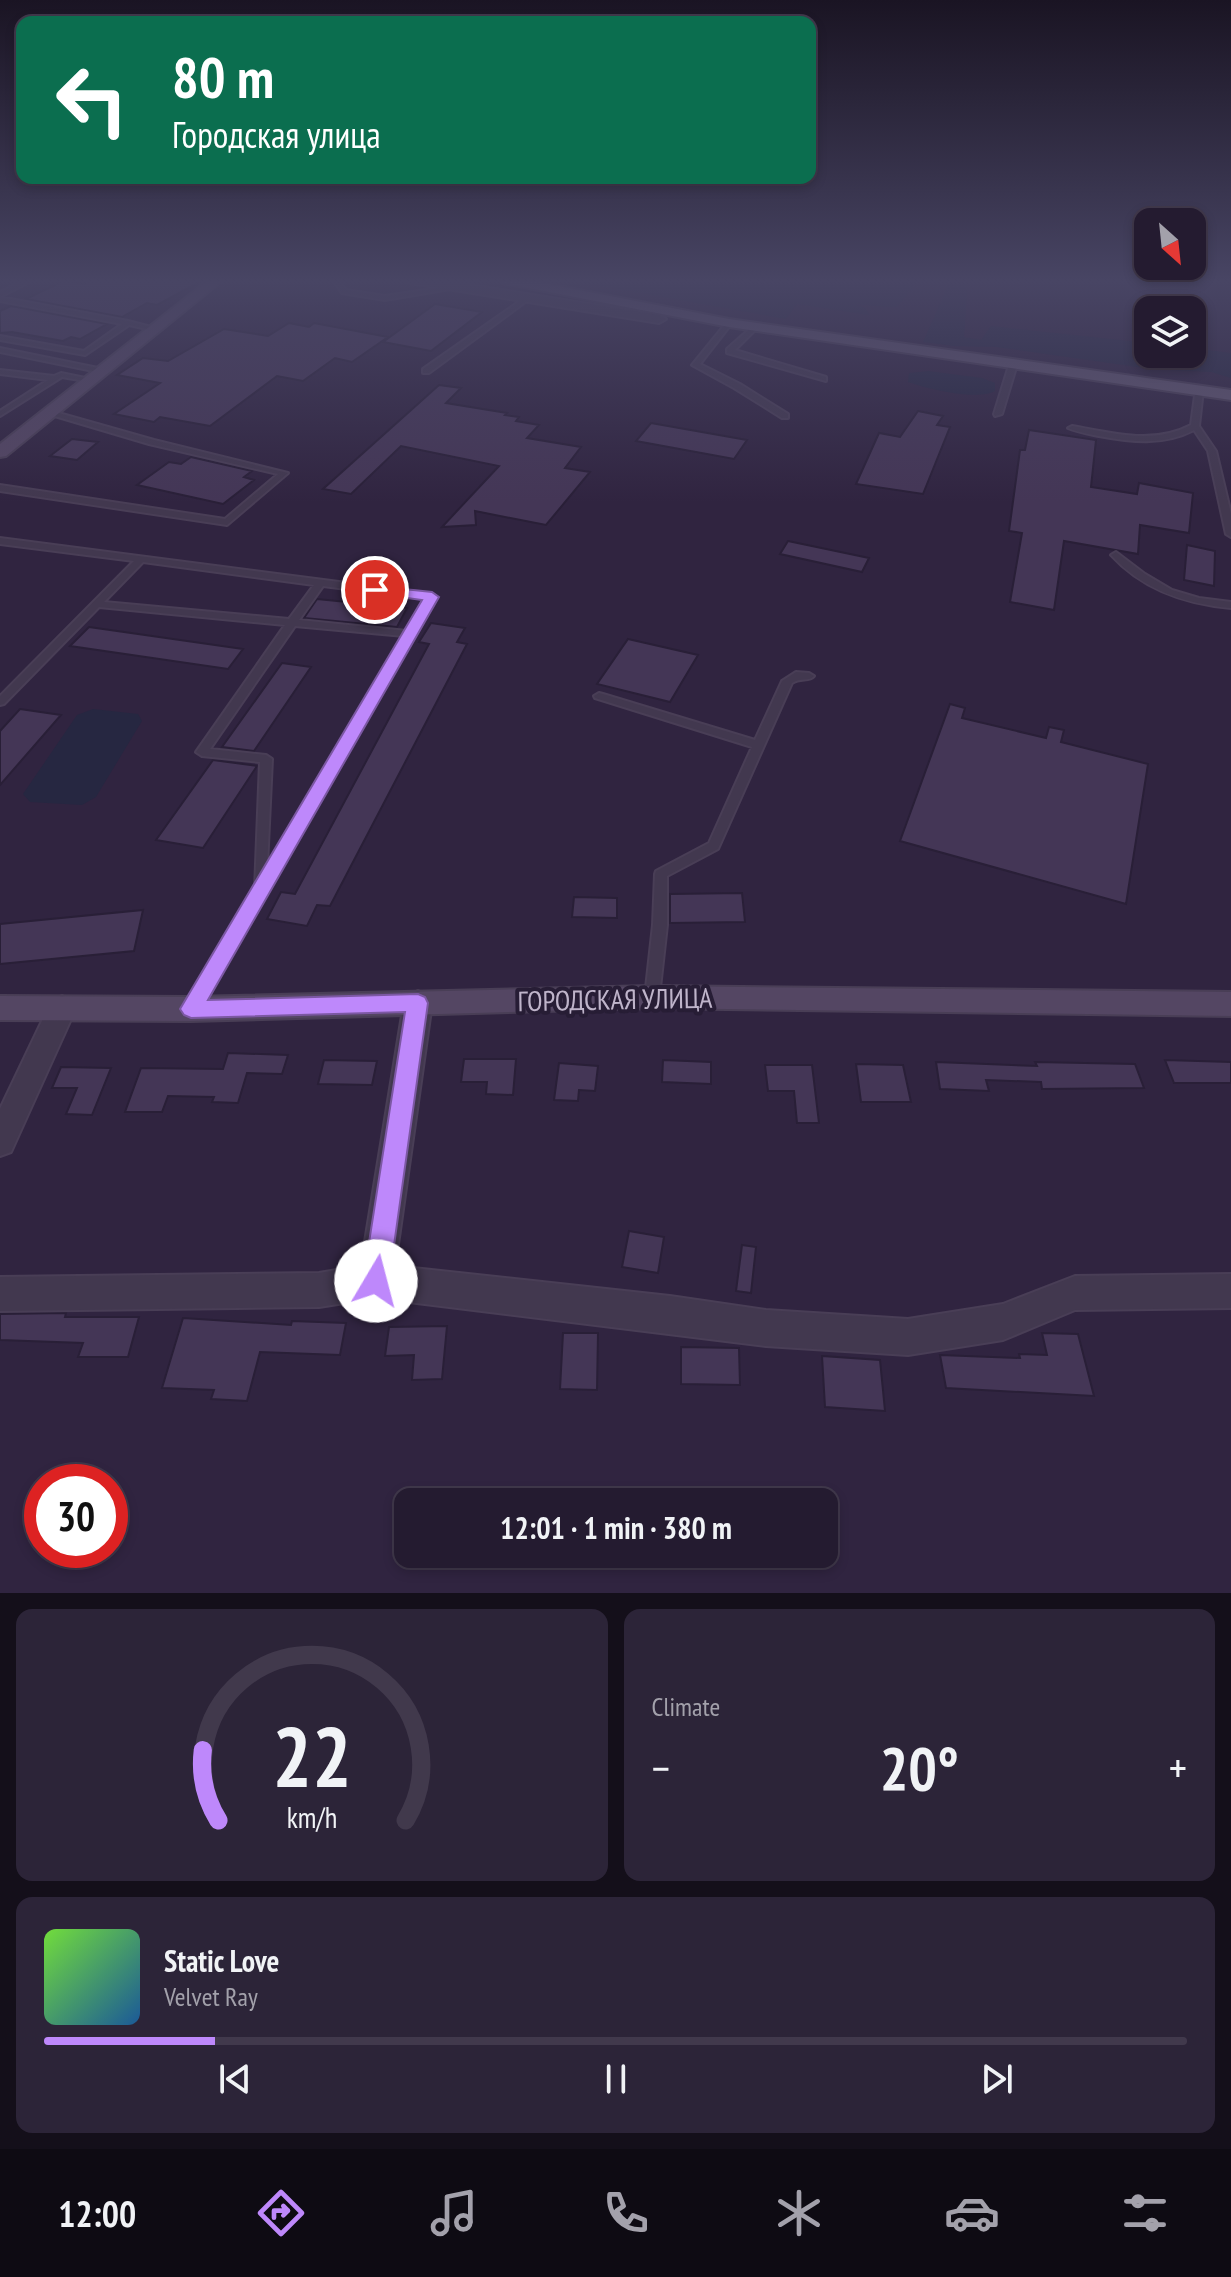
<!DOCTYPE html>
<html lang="en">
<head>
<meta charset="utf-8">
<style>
  body { margin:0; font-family:"PT Sans Narrow",sans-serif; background:#2c2438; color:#f1f3f6; height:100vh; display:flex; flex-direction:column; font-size:30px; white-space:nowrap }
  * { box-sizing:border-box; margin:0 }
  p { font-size:26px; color:#a3a1ab }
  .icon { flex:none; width:44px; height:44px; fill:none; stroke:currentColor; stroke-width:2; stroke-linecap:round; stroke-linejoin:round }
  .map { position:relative; height:1593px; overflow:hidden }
  .sheet { display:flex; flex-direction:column; gap:16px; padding:16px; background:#140f1a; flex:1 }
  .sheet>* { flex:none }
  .guide { position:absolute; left:16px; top:16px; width:800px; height:168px; border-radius:16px; box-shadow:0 4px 12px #0003,0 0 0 2px #41394c; background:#0b6e4f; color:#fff; overflow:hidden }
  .needle { width:52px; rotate:153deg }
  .tools { position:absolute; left:1134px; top:208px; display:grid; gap:16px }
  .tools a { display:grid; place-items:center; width:72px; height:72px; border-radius:16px; background:#241b30; box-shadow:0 4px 12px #0003,0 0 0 2px #41394c; font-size:40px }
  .speed { position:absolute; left:24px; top:1464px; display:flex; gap:16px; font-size:40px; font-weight:700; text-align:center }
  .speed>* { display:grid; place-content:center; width:104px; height:104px; border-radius:50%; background:#241b30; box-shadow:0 4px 12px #0003,0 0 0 2px #41394c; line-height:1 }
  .speed .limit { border:12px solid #d22; background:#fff; color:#111 }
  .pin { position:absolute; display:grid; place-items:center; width:68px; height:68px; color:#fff; margin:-34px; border:4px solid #fff; border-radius:50%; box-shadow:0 2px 8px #0007 }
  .me { position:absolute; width:88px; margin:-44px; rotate:8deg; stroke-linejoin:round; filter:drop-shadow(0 0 6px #0008) }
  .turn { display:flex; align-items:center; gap:28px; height:168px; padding:0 24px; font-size:36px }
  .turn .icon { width:104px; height:104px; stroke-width:2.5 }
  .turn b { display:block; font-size:56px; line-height:68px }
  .big { font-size:60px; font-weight:700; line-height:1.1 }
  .sheet .tile { flex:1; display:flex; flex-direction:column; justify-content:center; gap:12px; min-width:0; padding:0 28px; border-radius:16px; background:#2c2438 }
  .sheet .dial { align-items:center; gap:0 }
  .dial svg { height:208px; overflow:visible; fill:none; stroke:#41394c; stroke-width:7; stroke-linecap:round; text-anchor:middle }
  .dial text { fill:#f1f3f6; stroke:none }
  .song { display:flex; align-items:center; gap:24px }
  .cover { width:96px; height:96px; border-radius:12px; background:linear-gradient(135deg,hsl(100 70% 55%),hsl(210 70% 35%)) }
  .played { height:8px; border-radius:4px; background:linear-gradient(90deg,#be88fb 15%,#41394c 15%) }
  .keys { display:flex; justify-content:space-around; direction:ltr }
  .heat { display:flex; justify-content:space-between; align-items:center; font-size:44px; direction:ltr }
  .sheet .tiles { flex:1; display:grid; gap:16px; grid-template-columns:1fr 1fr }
  .tile:last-child { grid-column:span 2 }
  .trip { position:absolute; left:394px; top:1488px; width:444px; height:80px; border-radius:16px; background:#241b30; box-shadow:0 4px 12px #0003,0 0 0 2px #41394c; font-weight:700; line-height:80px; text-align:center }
  .tab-bar { display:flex; height:128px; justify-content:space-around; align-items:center; background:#0e0b13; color:#a3a1ab }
  .tab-bar .icon { width:56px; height:56px }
  .tab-bar .on { color:#be88fb }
  .tab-bar b { font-size:36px; color:#f1f3f6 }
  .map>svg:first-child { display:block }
  .green { fill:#262741 }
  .building { fill:#443656; stroke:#291f37; stroke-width:2 }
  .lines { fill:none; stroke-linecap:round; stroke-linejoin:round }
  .lane-casing { stroke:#493e56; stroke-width:4 }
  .street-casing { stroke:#493e56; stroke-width:4 }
  .secondary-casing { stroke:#493e56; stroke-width:4 }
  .primary-casing { stroke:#493e56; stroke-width:4 }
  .lane { fill:#42384f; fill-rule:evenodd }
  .street { fill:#42384f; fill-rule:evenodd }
  .secondary { fill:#544663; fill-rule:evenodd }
  .primary { fill:#615670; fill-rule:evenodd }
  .route { fill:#be88fb; stroke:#7c58a3; stroke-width:2 }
  .labels { text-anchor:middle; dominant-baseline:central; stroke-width:8; stroke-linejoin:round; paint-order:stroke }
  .street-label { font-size:28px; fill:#bfb4ca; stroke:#271d35 }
</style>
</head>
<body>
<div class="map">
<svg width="1231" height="1593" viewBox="0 0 1231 1593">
  <rect width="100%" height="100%" fill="#302440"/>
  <path class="green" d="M562,279L630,281L627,279H920L897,307L856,305L865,308L869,315L797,304L786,319Z
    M968,279L964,337L981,340L991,326L1148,343V354H1192V348L1231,353V378L1211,372L1151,369L996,347L953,346L923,342L949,283Z
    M928,371L982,378L995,383V391C976,401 928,389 908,382L909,373Z
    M93,709L138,714L142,721L96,797L82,805L30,802L23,794L77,715Z"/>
  <path class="building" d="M85,279H205L157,305L147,303L122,317L26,299L65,280L85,284Z
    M435,304L482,312L431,351L383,342Z
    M11,306L107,324L80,339L71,337L63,341L12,332L0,333V311Z
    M289,323L309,327L314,323L388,337L352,362L335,358L303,381L277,376L210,426L160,417L154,422L114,414L160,383L117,375L143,358L168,361L224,329L268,336Z
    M439,385L461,388L446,403L507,413L505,415L519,417L516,421L539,425L527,438L581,447L565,468L590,472L546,525L475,511L476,525L442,527L499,466L401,446L351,494L323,489Z
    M918,411L943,416L937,425L950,427L923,494L856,484L879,433L900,437Z
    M651,423L747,440L734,459L636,441Z
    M1029,430L1096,440L1091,487L1137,494L1139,483L1193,493L1189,533L1140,525L1138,554L1064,541L1054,610L1010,602L1022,533L1009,531L1020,450H1025Z
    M72,439L98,442L77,460L50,456Z
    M191,457L252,471L244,477L254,480L223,504L137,485L169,462L181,464Z
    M788,541L869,558L862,572L780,554Z
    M1187,545L1215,551L1214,586L1184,580Z
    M317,599L407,608L397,627L304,618Z
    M431,623L465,628L457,642L467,644L330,906L317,905L307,926L267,919L281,892L295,894L429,644L419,642Z
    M89,627L243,649L228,669L70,646Z
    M628,639L698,655L670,702L597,684Z
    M282,663L311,667L254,751L222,747Z
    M950,704L965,708L962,718L1046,738L1049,727L1064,730L1061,742L1148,764L1126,904L900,841Z
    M20,709L61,715L0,785V731Z
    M213,760L257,766L203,848L156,840Z
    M742,893L745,922L670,923V894Z
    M574,897L617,898V918L572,917Z
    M143,910L134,951L0,964V924Z
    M228,1053L288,1055L282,1074L247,1073L238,1103L212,1102L214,1097L168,1096L162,1112H125L141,1068L223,1069Z
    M464,1059H516L513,1095L486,1094L487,1082H461Z
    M324,1060L377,1061L372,1085L318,1084Z
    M663,1060L711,1062V1084L662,1082Z
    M1165,1060L1231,1062V1083H1174Z
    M936,1062L1037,1066L1035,1062L1135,1064L1144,1088L1042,1089L1041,1082L986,1080L989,1091L940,1089Z
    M559,1063L598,1066L595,1091L579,1090L578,1101L554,1100Z
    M856,1064L903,1065L911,1102H861Z
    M765,1065H812L819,1123H797L794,1091H768Z
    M61,1067L111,1068L92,1115L66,1114L77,1088H52Z
    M629,1231L664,1237L658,1273L622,1267Z
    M742,1245L756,1247L751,1293L736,1291Z
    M66,1313L65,1317H139L128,1357H78L83,1343L0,1340V1314Z
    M183,1318L291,1325L292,1321L346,1323L340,1355L260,1352L247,1401L211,1399L214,1390L162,1388Z
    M447,1326L442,1379L412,1380L414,1355L385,1356L389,1327Z
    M563,1333H598L597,1390L560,1389Z
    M1042,1333L1078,1334L1094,1396L946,1388L940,1355L1020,1358L1019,1354L1047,1355Z
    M681,1347L739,1348L740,1385L681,1384Z
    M822,1356L880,1360L885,1411L825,1407Z"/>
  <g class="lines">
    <defs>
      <path id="lane" d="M27,279H35L0,297V292Z
        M332,279H338L346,290L385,296L459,285L462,287L385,300L342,293Z
        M527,296L532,297L429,373H423V369Z
        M0,297L128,321L159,329L156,331L129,325L85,355L0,340V336L84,351L122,324L0,301Z
        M727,322L732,323L700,364L740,384L788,414V418H782L734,388L692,365Z
        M754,325L759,326L735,350L826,377V381L727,353V349Z
        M0,348L103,369L107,371L103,373L0,352Z
        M1010,362L1017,364L1002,414L995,416L994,414Z
        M0,370L54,376L61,373L95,380L91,382L62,377L0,416V411L48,380L0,374Z
        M1196,388L1203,390L1199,426L1216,451L1231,514V537L1226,534L1208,451L1194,430C1163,446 1131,442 1099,436C1089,434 1077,432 1068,428L1072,426C1113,433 1153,445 1191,425Z
        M48,410L154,440L288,473L227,525L0,491V485L225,519L278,474L149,444L48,414Z
        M0,538L432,594L437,597L196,1013L191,1015L186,1013L184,1009L255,889L260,762L202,756L196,752L285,625L99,607L4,704L0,705V696L134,561L0,544ZM143,562L314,585L289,619L104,602ZM323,586L426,599L407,631L299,620ZM295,626L404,636L267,867L272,759L266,755L210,749Z
        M1116,552L1145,574L1172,590L1199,598L1231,602V608C1185,604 1143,590 1111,555Z
        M796,672L809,673L814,676C809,682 801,677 792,683L718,849L667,876V925L659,997L657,1001L652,1003L647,1001L645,997L653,925L655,874L656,871L709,843L752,747L595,698L594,696L599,693L603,694L755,740L782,681Z"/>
      <path id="street" d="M404,279H433L659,315L666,319L659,323L410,283Z
        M418,991L428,995L432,1003L395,1266L670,1296L766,1310L908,1319L1003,1304L1075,1276L1231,1274V1308L1075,1310L1003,1340L908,1355L766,1346L376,1298L319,1307L0,1311V1277L319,1273L361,1266L404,1003L408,995Z
        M62,996L72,1000L76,1008L11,1152L0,1156V1109L52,1000Z"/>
      <path id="secondary" d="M210,279H224L6,456L0,457V444Z
        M652,986L1231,992V1016L652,1008L191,1021L0,1020V996L191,997Z"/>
      <path id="primary" d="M497,279H522L729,319L1231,390V400L729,327L503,283Z"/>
    </defs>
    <use href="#lane" class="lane-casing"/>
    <use href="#street" class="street-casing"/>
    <use href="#secondary" class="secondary-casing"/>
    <use href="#primary" class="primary-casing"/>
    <use href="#lane" class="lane"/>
    <use href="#street" class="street"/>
    <use href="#secondary" class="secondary"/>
    <use href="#primary" class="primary"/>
  </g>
  <linearGradient id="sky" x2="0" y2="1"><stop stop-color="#1a1423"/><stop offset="0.56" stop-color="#484564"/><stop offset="1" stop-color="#484564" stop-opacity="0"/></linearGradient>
  <rect width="1231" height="502" fill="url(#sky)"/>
  <path class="route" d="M375,586L432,592L439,597L208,1000L418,994L425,997L428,1003L389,1281L385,1290L376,1294L367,1290L363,1281L405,1012L191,1018L184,1015L180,1009L422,600L370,593V587Z"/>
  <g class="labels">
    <g class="street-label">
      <text transform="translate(615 999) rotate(-1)">ГОРОДСКАЯ УЛИЦА</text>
    </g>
  </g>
</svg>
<div class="tools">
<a><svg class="needle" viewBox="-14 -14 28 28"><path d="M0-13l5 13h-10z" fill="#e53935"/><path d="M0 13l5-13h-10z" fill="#a3a1ab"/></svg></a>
<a><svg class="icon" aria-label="layers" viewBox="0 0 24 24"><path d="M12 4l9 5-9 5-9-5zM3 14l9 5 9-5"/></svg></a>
</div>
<div class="speed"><div class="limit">30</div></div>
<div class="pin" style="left:375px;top:590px;background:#d93025"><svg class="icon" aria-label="arrive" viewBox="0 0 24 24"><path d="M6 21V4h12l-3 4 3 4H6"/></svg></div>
<svg class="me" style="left:376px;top:1281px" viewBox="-20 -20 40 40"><circle r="19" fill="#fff"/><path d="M0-13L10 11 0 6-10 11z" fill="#be88fb"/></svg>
<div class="trip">12:01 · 1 min · 380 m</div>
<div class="guide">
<div class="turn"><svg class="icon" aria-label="left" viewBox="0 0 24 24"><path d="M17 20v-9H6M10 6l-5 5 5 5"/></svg><div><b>80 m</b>Городская улица</div></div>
</div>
</div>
<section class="sheet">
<div class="tiles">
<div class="tile dial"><svg viewBox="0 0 100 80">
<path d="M14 69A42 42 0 1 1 86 69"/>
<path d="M14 69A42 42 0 0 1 8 42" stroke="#be88fb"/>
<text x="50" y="56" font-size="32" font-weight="700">22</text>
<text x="50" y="72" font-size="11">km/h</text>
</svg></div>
<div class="tile"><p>Climate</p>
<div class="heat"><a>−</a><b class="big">20°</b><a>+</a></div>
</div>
<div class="tile">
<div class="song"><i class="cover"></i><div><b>Static Love</b><p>Velvet Ray</p></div></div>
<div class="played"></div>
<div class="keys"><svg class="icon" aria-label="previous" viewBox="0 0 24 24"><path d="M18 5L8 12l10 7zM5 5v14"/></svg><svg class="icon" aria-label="pause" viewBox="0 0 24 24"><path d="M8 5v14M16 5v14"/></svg><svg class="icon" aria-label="next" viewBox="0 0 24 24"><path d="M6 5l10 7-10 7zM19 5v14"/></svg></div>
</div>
</div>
</section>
<nav class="tab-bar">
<b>12:00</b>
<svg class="icon on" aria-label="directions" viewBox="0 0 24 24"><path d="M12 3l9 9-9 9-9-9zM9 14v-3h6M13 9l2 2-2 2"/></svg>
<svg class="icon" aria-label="music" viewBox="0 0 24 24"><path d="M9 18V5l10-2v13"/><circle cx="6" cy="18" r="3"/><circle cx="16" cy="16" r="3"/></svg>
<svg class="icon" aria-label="phone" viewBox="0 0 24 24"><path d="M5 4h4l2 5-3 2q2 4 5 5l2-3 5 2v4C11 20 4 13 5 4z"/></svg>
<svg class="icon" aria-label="climate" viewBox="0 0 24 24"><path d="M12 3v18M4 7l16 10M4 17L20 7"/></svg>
<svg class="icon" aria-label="car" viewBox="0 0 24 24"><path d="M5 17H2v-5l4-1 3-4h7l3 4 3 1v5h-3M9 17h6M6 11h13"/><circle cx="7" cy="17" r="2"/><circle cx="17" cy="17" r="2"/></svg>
<svg class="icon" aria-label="filters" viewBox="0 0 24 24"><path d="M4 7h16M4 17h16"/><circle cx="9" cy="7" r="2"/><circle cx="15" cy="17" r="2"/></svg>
</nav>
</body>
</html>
